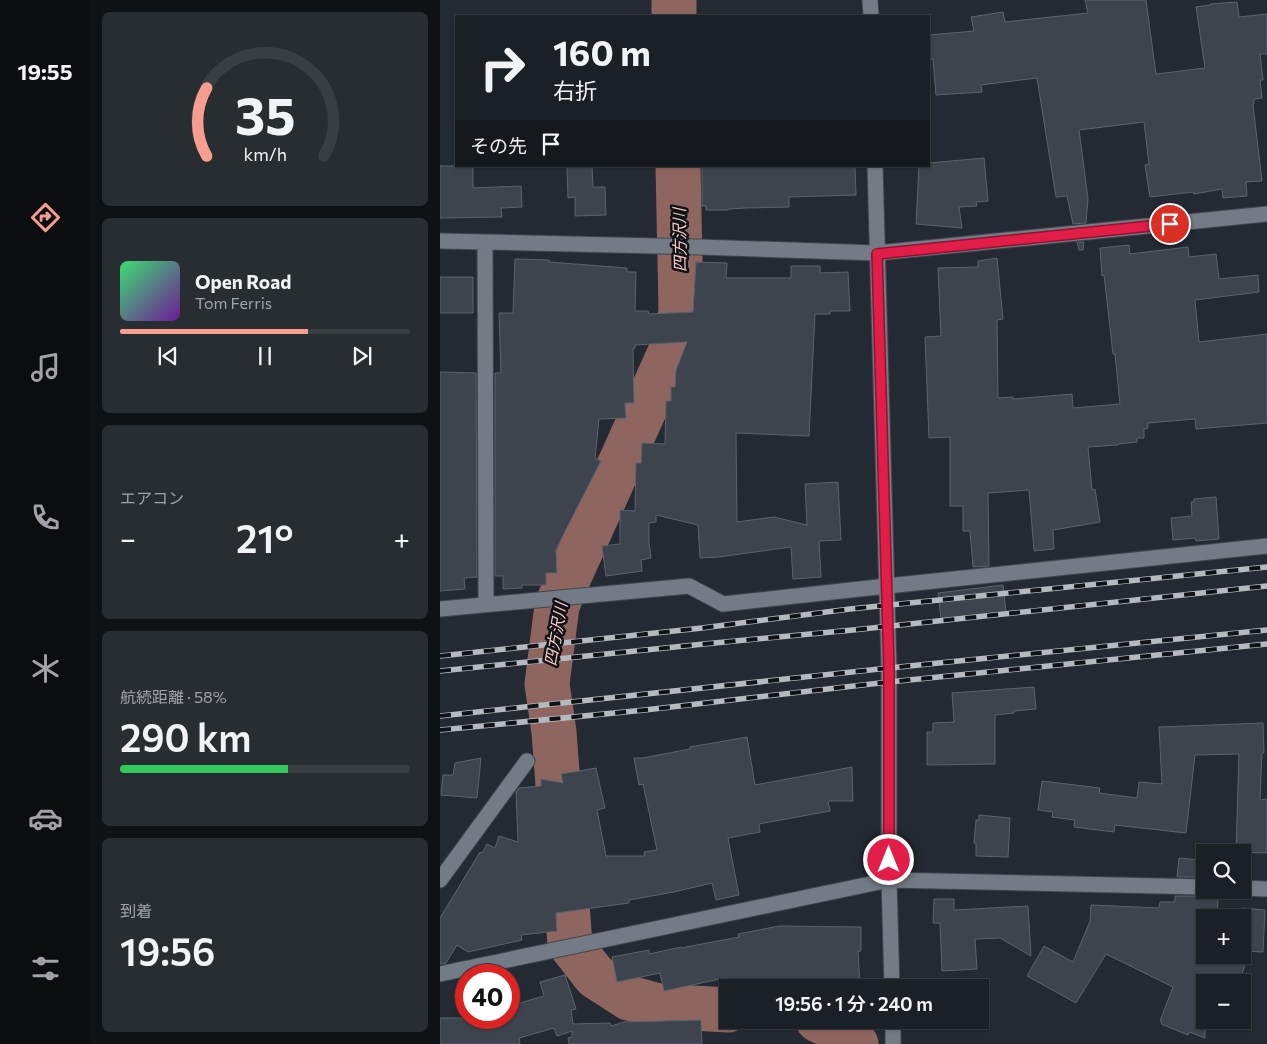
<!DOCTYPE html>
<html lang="ja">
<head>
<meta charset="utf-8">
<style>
  body { margin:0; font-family:Commissioner,"Noto Sans JP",sans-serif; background:#282d32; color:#f1f3f6; height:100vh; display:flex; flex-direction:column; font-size:19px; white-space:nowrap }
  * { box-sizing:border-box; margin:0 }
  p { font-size:16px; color:#a0a3a7 }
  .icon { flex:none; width:28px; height:28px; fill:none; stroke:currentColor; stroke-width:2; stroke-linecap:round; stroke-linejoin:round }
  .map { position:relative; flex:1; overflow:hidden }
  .side { display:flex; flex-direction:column; gap:12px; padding:12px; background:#0f1215; width:350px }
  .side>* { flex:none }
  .guide { position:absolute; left:15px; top:15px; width:475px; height:152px; border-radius:0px; box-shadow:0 1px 4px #0004,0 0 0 1px #393e43; background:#1b2026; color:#f1f3f6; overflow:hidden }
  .tools { position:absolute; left:756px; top:844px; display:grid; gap:10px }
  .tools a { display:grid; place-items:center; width:55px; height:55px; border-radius:0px; background:#1b2026; box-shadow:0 1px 4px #0004,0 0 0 1px #393e43; font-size:25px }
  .speed { position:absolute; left:15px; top:964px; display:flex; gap:10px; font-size:25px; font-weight:700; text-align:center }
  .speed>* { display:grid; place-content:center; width:65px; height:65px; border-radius:50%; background:#1b2026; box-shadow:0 1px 4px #0004,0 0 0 1px #393e43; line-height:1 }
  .speed .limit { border:8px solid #d22; background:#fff; color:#111 }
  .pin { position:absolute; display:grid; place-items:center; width:42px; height:42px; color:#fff; margin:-21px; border:2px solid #fff; border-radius:50%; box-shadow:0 1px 5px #0007 }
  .me { position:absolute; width:55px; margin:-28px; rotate:0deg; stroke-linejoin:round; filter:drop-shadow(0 0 4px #0008) }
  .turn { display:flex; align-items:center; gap:18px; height:105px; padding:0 15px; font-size:22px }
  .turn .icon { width:65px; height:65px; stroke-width:2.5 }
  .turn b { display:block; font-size:35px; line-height:42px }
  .then { display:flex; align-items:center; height:48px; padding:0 15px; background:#0003; gap:10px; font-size:19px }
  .big { font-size:38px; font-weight:600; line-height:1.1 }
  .side .widget { flex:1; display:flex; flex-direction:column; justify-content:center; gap:8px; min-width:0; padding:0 18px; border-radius:8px; background:#282d32 }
  .side .dial { align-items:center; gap:0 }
  .dial svg { height:130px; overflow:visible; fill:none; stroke:#393e43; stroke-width:7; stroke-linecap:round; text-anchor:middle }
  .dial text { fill:#f1f3f6; stroke:none }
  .song { display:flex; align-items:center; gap:15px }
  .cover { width:60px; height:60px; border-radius:8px; background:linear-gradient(135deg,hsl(140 70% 55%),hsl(280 70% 35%)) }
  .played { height:5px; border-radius:2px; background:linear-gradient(90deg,#f59d8e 65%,#393e43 65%) }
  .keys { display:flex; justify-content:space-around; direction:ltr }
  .heat { display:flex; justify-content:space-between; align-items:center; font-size:28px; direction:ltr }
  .charge { height:8px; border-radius:4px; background:linear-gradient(90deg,#34c759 58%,#393e43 0) }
  .trip { position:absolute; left:279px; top:979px; width:270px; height:50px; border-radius:0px; background:#1b2026; box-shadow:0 1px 4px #0004,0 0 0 1px #393e43; font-weight:600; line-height:50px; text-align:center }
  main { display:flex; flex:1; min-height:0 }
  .menu { display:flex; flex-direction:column; width:90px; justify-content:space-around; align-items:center; background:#0b0d0f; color:#a0a3a7 }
  .menu .icon { width:35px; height:35px }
  .menu .selected { color:#f59d8e }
  .menu b { font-size:22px; color:#f1f3f6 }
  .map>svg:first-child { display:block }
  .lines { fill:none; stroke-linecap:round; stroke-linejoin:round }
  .river { stroke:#8e665f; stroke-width:45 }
  .building { fill:#3d444e; stroke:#5c636e }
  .street-casing { stroke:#41464e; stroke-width:17 }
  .secondary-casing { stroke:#41464e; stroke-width:17 }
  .street { stroke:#737b86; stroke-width:15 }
  .secondary { stroke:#737b86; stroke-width:15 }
  .rail-casing { stroke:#b5bac1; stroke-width:5.5 }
  .rail { stroke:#101217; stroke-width:4; stroke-dasharray:11; stroke-linecap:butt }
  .route-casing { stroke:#92132f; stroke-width:12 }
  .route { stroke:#e11d48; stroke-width:9 }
  .labels { text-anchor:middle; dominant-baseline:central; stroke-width:5; stroke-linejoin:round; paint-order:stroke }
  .water-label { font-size:16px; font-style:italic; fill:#f7ccc4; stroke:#101217 }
</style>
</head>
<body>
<main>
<nav class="menu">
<b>19:55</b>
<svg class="icon selected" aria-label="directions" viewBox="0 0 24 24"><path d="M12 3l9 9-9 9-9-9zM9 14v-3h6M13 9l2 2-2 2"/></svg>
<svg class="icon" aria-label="music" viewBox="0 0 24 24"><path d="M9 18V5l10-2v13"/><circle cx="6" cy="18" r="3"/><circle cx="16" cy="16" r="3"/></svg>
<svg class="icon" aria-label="phone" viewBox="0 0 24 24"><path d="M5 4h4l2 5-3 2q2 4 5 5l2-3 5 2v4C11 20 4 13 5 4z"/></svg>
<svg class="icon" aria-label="climate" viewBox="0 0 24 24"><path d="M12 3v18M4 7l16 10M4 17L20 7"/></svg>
<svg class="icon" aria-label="car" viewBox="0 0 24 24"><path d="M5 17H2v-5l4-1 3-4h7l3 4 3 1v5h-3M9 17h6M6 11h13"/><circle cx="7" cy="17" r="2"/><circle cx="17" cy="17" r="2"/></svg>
<svg class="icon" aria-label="filters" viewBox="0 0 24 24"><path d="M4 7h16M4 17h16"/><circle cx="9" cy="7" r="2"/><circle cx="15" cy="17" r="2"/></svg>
</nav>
<section class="side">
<div class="widget dial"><svg viewBox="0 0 100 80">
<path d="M14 69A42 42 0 1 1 86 69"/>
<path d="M14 69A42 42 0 0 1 14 27" stroke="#f59d8e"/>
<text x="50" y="56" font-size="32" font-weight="700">35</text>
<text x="50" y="72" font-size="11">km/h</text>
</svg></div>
<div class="widget">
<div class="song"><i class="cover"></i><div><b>Open Road</b><p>Tom Ferris</p></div></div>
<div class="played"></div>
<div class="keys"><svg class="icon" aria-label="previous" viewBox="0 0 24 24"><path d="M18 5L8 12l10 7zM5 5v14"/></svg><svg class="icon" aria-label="pause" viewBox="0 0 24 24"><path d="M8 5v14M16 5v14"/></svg><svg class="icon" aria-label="next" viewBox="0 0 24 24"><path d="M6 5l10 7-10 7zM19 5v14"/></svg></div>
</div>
<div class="widget"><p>エアコン</p>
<div class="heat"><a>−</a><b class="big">21°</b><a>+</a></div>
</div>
<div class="widget"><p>航続距離 · 58%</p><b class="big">290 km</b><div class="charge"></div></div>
<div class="widget"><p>到着</p><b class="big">19:56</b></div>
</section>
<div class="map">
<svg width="827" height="1044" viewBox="0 0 827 1044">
  <rect width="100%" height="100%" fill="#242a33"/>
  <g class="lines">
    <path class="river" d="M234,0V16
      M238,166L241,310L238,335L124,588L117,606L107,684L114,732L130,944L155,976L189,998L218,1006L288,1010
      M378,1020L389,1025L416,1044"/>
  </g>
  <path class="building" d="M645,0H706L716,74L765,68L756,7L770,5V4L797,2L799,17L827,14V54H820L823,80H820L822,98L814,99V104L813,105L822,181L806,182L807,196L783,198L782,189L754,194L753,192L710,197L705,165L709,164L704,122L639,130L648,199L646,223L633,224L627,196L616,197L597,78L541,85L542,92L496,95L493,59L489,60V35L534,31L531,17L563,12L565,22L648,13Z
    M544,158L548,201L536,202L537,206L519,207L522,228L476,224L479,166H489V163Z
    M0,166H33V188L81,186L82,207L61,208L62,217L0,218Z
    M127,166H152L153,187H165L166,215L135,216V197L128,198Z
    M262,166H415L416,195L349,197V207L306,208L288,209V210H266V206H262Z
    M637,242H644L643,250H639Z
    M689,245L690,254L748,247L749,257L776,254L779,279L818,275L819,292L755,300L759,342L827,334V423L756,429L755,419L708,423V428L704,429V438H697V442L678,444V445L648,447L652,490L655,489L660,522L613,530L614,549L594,551L589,490L548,493L549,566L533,567L530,531H523V506H510V437L489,438L485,337L501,336L498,268L538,267V261L557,258L563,319L557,320L558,398L573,397V399L632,394L633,408L680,404L675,354H673L664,275L662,276L660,248Z
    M75,259L109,260V262L187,268V272H196L195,311H208L209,314L253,312L256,262L287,263L286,278H351V266H380V273L408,272L410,311H390V314H375L369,436L296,433L297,522L334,517L367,525L365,484L398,482L401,540L379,541L381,577L353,579L351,547L279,557L260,558L258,525L216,515V522L209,523V542L211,558L201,560L202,571L166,576L162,546L180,544V510L195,511L196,463H201L202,443L225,444L226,401H231V387H235L236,370L247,342L195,345V348H193L194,403H185L186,418L159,419L155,458L161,461L115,551H116L117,573H106V585H82V588L63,589V576H55V373H61L59,313H73Z
    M0,277H33V313H0Z
    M0,372L36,373L37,577L24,578L25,589L0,591Z
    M776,497L779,539L756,541L755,538L733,540L731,518L752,516L751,502H754V499Z
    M563,585L566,612L501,619L498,593Z
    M594,687L596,709L574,711V713L555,715V764L487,765V732H493V723L514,722L512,693Z
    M823,723L824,753H822L820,800L827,799V853L796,852L799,754L755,755L746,833L675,825L674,832L634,827L635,820L612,817L613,812L598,810L602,781L660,788L659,793L697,798L699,782L722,784L719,727Z
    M307,737L315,785L412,767L413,801H388L390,811L319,824L320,832L288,838L299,895L276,900L272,883L234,892L189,900V903L116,913L117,931L81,935L82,940L28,952L17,945L6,963L0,964V918L40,852L42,853L47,844L55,848L59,836L78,842L76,792L79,788L101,786V779L123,783L121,774L156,768L165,808L157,810L166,856H205L204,852L217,850L203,784L199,785L194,758H203L250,749V747Z
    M41,758L37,798L1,795L3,775H13L15,763Z
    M539,815L570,818L568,857L536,856V843H534L536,820H539Z
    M739,858L759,860L757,877H737Z
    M735,896H767V898L778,899L777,918H765V955H776L805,965L799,982H765V1038L749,1032L748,1035L721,1024L722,1022L720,1021L733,987L666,954L636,1003L587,976L604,946L633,962L650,921L651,905L719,908L720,902H735Z
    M494,899H514V910L588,906L591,956L560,938L535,939L537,969L502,971L500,923H493Z
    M802,908L825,910L823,952L802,951Z
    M339,926L421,927V951H418L420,988H307L305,981L282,986L280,979L224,991L220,973L177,982L172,957L209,950V954L241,947V948L299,937L298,934Z
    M125,975L136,1009L131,1010L133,1024L170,1023L171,1026L184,1022L261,1020L262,1044H129L128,1038L132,1037V1031L117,1036L114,1028L79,1038L80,1044H0V1018H73L70,1006L104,996L100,982Z"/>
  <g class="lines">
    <defs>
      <path id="street" d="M0,241L259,247L437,253L827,214
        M45,243L46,604
        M0,609L249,586L283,604L447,586L827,546
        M0,880L87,761
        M802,888L827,889
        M0,974L449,880L765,887"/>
      <path id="secondary" d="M430,0L431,16
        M435,166L449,668V880L452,988
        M453,1020V1044"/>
    </defs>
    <use href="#street" class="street-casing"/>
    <use href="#secondary" class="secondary-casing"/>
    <use href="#street" class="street"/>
    <use href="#secondary" class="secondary"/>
    <defs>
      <path id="rail" d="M0,656L262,628L410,609L827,567
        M0,671L264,644L413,630L827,586
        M0,716L449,668L827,630
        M0,730L205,710L449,682L827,644"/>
    </defs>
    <use href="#rail" class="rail-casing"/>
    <use href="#rail" class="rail"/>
  </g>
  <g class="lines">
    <defs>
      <path id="route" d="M449,860V668L437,254L730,224"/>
    </defs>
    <use href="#route" class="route-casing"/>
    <use href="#route" class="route"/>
  </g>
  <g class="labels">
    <g class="water-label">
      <text transform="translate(239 240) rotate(-91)">四方沢川</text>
      <text transform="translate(115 634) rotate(-80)">四方沢川</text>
    </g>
  </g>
</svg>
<div class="tools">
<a><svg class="icon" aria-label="search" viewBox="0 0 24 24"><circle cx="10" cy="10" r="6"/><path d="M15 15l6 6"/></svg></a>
<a>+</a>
<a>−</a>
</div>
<div class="speed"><div class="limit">40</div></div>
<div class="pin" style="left:730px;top:224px;background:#d93025"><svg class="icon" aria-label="arrive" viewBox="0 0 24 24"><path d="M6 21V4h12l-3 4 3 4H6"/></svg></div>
<svg class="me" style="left:449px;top:860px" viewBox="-20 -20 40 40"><circle r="17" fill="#e11d48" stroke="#fff" stroke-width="3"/><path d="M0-11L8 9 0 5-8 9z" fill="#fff"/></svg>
<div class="trip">19:56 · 1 分 · 240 m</div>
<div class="guide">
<div class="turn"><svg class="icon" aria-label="right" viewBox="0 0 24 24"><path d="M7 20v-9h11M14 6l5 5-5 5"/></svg><div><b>160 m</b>右折</div></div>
<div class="then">その先<svg class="icon" aria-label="arrive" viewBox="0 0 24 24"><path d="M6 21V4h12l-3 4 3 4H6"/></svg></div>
</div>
</div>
</main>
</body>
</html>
